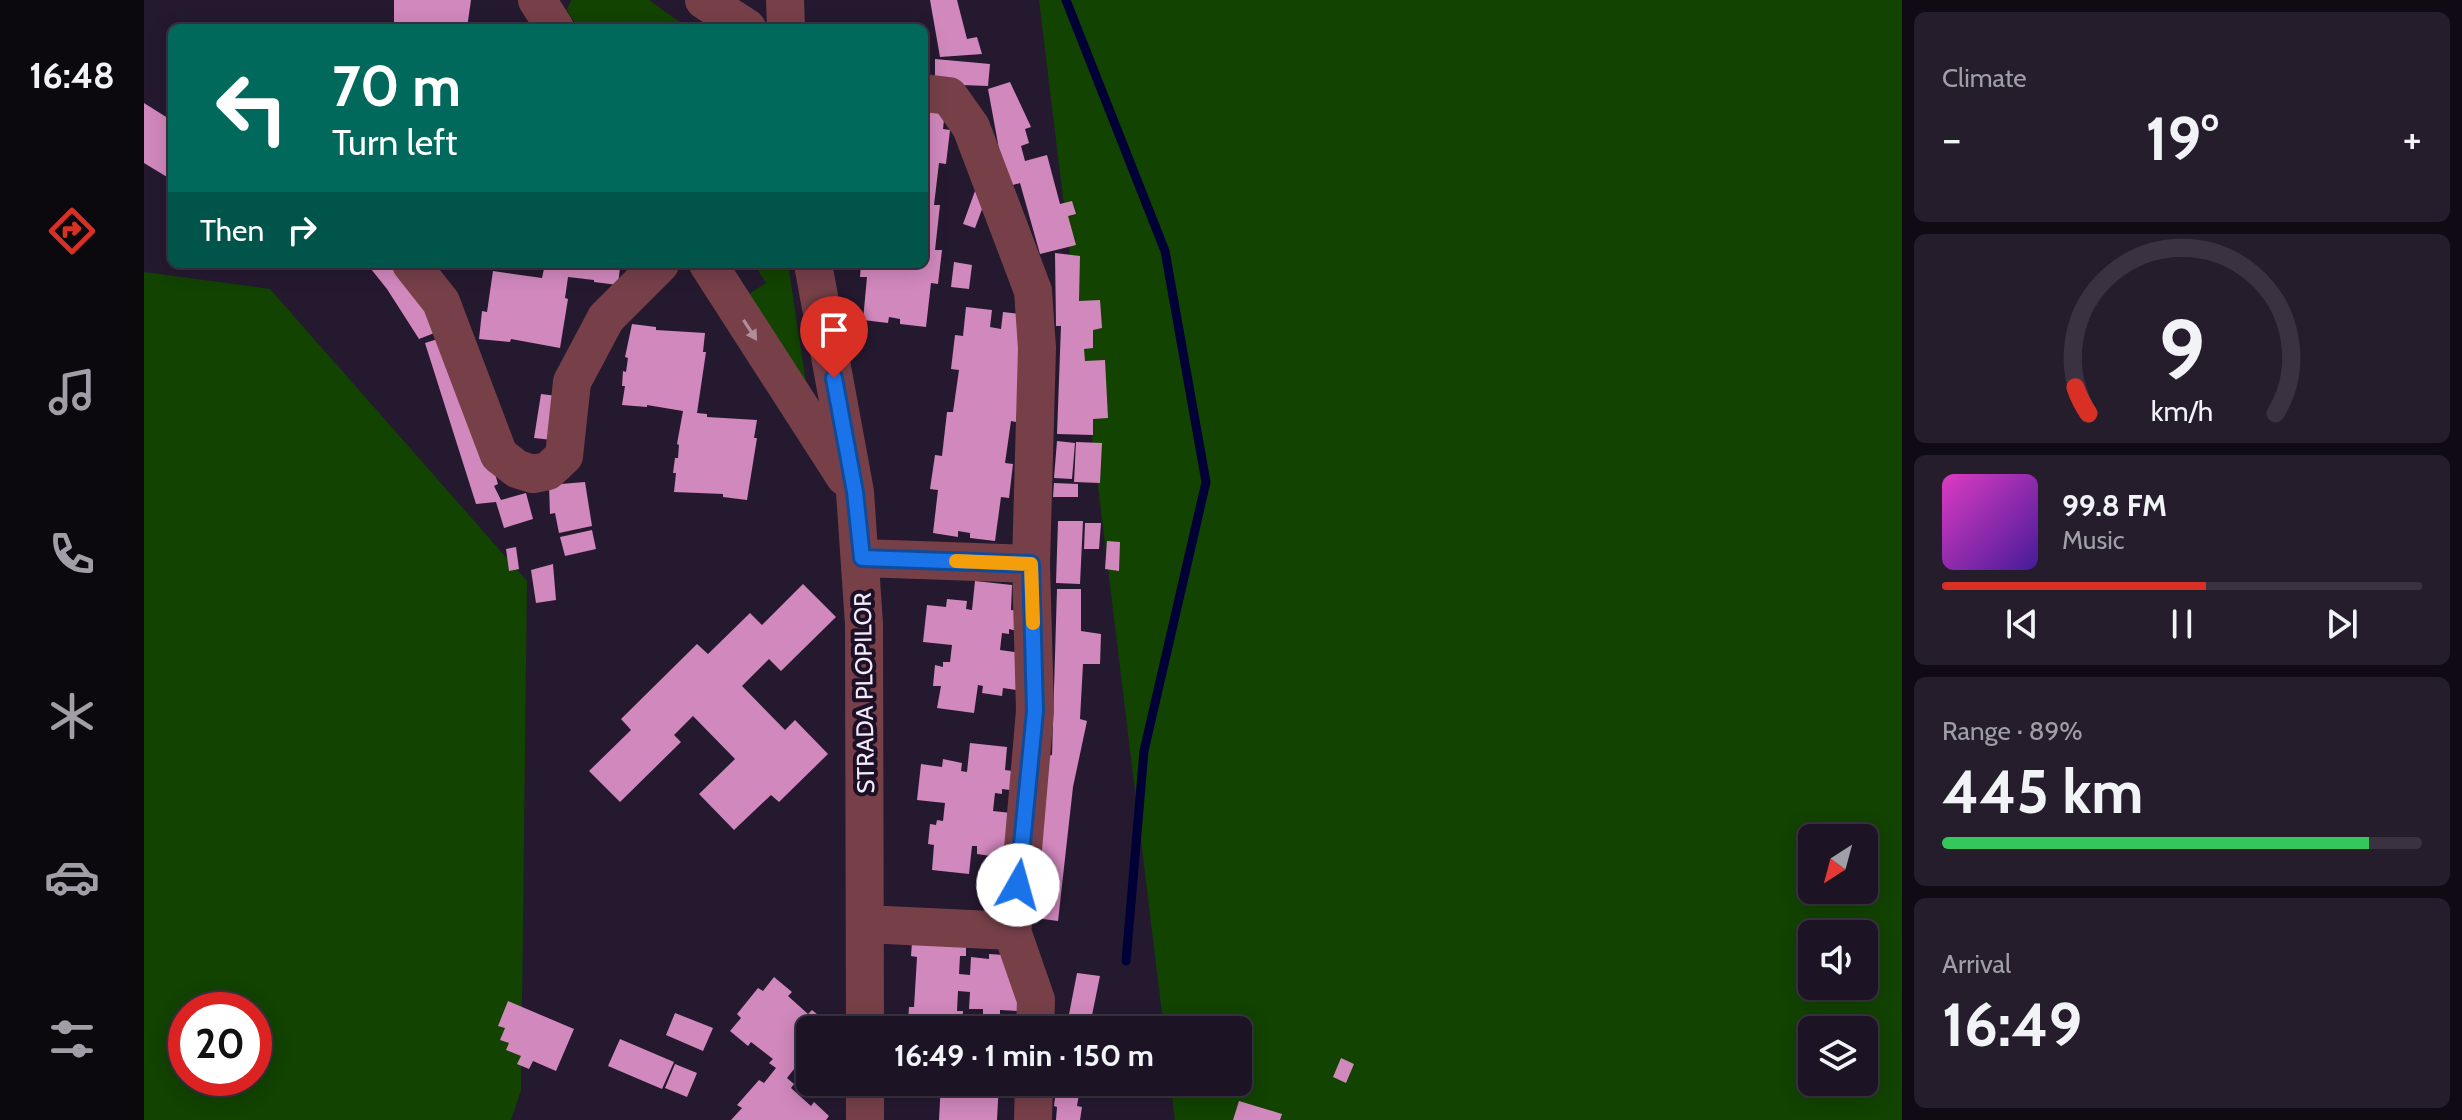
<!DOCTYPE html>
<html lang="en">
<head>
<meta charset="utf-8">
<style>
  body { margin:0; font-family:Cabin,sans-serif; background:#251c2c; color:#f1f3f6; height:100vh; display:flex; flex-direction:column; font-size:30px; white-space:nowrap }
  * { box-sizing:border-box; margin:0 }
  p { font-size:26px; color:#a09ea6 }
  .icon { flex:none; width:44px; height:44px; fill:none; stroke:currentColor; stroke-width:2; stroke-linecap:round; stroke-linejoin:round }
  .map { position:relative; flex:1; overflow:hidden }
  .side { display:flex; flex-direction:column; gap:12px; padding:12px; background:#0f0a14; width:560px }
  .side>* { flex:none }
  .hud { position:absolute; left:24px; top:24px; width:760px; height:244px; border-radius:12px; box-shadow:0 4px 20px #0003,0 0 0 2px #3a3241; background:#00695c; color:#fff; overflow:hidden }
  .needle { width:52px; rotate:216deg }
  .fabs { position:absolute; left:1654px; top:824px; display:grid; gap:16px }
  .fabs a { display:grid; place-items:center; width:80px; height:80px; border-radius:12px; background:#1c1324; box-shadow:0 4px 20px #0003,0 0 0 2px #3a3241; font-size:40px }
  .speed { position:absolute; left:24px; top:992px; display:flex; gap:16px; font-size:40px; font-weight:700; text-align:center }
  .speed>* { display:grid; place-content:center; width:104px; height:104px; border-radius:50%; background:#1c1324; box-shadow:0 4px 20px #0003,0 0 0 2px #3a3241; line-height:1 }
  .speed .limit { border:12px solid #d22; background:#fff; color:#111 }
  .pin { position:absolute; display:grid; place-items:center; width:68px; height:68px; color:#fff; margin:-82px -34px; border-radius:50% 50% 50% 0; rotate:-45deg; box-shadow:0 0 8px #0007 }
  .pin .icon { rotate:45deg }
  .me { position:absolute; width:88px; margin:-44px; rotate:7deg; stroke-linejoin:round; filter:drop-shadow(0 0 6px #0008) }
  .turn { display:flex; align-items:center; gap:28px; height:168px; padding:0 32px; font-size:36px }
  .turn .icon { width:104px; height:104px; stroke-width:2.5 }
  .turn b { display:block; font-size:56px; line-height:68px }
  .then { display:flex; align-items:center; height:76px; padding:0 32px; background:#0003; gap:16px; font-size:30px }
  .big { font-size:60px; font-weight:700; line-height:1.1 }
  .side .widget { flex:1; display:flex; flex-direction:column; justify-content:center; gap:12px; min-width:0; padding:0 28px; border-radius:12px; background:#251c2c }
  .side .dial { align-items:center; gap:0 }
  .dial svg { height:208px; overflow:visible; fill:none; stroke:#3a3241; stroke-width:7; stroke-linecap:round; text-anchor:middle }
  .dial text { fill:#f1f3f6; stroke:none }
  .song { display:flex; align-items:center; gap:24px }
  .cover { width:96px; height:96px; border-radius:12px; background:linear-gradient(135deg,hsl(310 70% 55%),hsl(260 70% 35%)) }
  .played { height:8px; border-radius:4px; background:linear-gradient(90deg,#d93025 55%,#3a3241 55%) }
  .keys { display:flex; justify-content:space-around; direction:ltr }
  .heat { display:flex; justify-content:space-between; align-items:center; font-size:44px; direction:ltr }
  .charge { height:12px; border-radius:6px; background:linear-gradient(90deg,#34c759 89%,#3a3241 0) }
  .trip { position:absolute; left:652px; top:1016px; width:456px; height:80px; border-radius:12px; background:#1c1324; box-shadow:0 4px 20px #0003,0 0 0 2px #3a3241; font-weight:700; line-height:80px; text-align:center }
  main { display:flex; flex:1; min-height:0 }
  .dock { display:flex; flex-direction:column; width:144px; justify-content:space-around; align-items:center; background:#0b080e; color:#a09ea6 }
  .dock .icon { width:56px; height:56px }
  .dock .selected { color:#d93025 }
  .dock b { font-size:36px; color:#f1f3f6 }
  .map>svg:first-child { display:block }
  .green { fill:#124300; fill-rule:evenodd }
  .lines { fill:none; stroke-linecap:round; stroke-linejoin:round }
  .stream { stroke:#000036; stroke-width:9 }
  .building { fill:#d188bd }
  .minor { stroke:#774049; stroke-width:38 }
  .oneway { fill:#af8d99 }
  .route-casing { stroke:#114b97; stroke-width:20 }
  .route { stroke:#1a73e8; stroke-width:14 }
  .slow { stroke:#f59e0b; stroke-width:14 }
  .labels { text-anchor:middle; dominant-baseline:central; stroke-width:8; stroke-linejoin:round; paint-order:stroke }
  .street-label { font-size:24px; fill:#f3ebfb; stroke:#1c1026 }
</style>
</head>
<body>
<main>
<nav class="dock">
<b>16:48</b>
<svg class="icon selected" aria-label="directions" viewBox="0 0 24 24"><path d="M12 3l9 9-9 9-9-9zM9 14v-3h6M13 9l2 2-2 2"/></svg>
<svg class="icon" aria-label="music" viewBox="0 0 24 24"><path d="M9 18V5l10-2v13"/><circle cx="6" cy="18" r="3"/><circle cx="16" cy="16" r="3"/></svg>
<svg class="icon" aria-label="phone" viewBox="0 0 24 24"><path d="M5 4h4l2 5-3 2q2 4 5 5l2-3 5 2v4C11 20 4 13 5 4z"/></svg>
<svg class="icon" aria-label="climate" viewBox="0 0 24 24"><path d="M12 3v18M4 7l16 10M4 17L20 7"/></svg>
<svg class="icon" aria-label="car" viewBox="0 0 24 24"><path d="M5 17H2v-5l4-1 3-4h7l3 4 3 1v5h-3M9 17h6M6 11h13"/><circle cx="7" cy="17" r="2"/><circle cx="17" cy="17" r="2"/></svg>
<svg class="icon" aria-label="filters" viewBox="0 0 24 24"><path d="M4 7h16M4 17h16"/><circle cx="9" cy="7" r="2"/><circle cx="15" cy="17" r="2"/></svg>
</nav>
<div class="map">
<svg width="1758" height="1120" viewBox="0 0 1758 1120">
  <rect width="100%" height="100%" fill="#251930"/>
  <path class="green" d="M427,0H505L544,28H434L423,10Z
    M895,0H1758V1120H1031L1026,1082H1094V1030H1020ZM1668,838H1720V890H1668ZM1668,934H1720V986H1668ZM1668,1030H1720V1082H1668Z
    M610,264H644L663,390L597,299L622,283Z
    M0,272L126,289L383,581L377,1090L367,1120H0ZM42,1010H110V1078H42Z"/>
  <g class="lines">
    <path class="stream" d="M922,0L1021,251L1062,482L1000,751L982,961"/>
  </g>
  <path class="building" d="M250,0H327L323,28H250Z
    M786,0H813L823,39L833,37L838,54L796,57Z
    M718,23L757,24V28H717Z
    M791,59L846,64L844,86L791,84Z
    M866,82L887,127L881,129L885,143L877,146L881,161L903,155L916,204L928,201L932,214L924,216L932,245L896,254L876,183L862,187L844,89Z
    M780,98L802,101L799,129L806,130L802,164L795,163L790,205H796L791,250H798L794,284L787,283L782,327L756,324V319L745,317L744,323L719,320L723,277H716L717,264H780Z
    M0,103L27,120L22,130L28,133V180L0,163Z
    M835,180L847,185L831,228L819,224Z
    M911,253L936,256L935,301L956,300L958,328L949,330V348L940,349L941,361L961,360L964,418L949,419V435L913,434L917,326H912Z
    M810,262L828,265L825,289L807,287Z
    M223,264H258L298,330L275,339L243,289Z
    M401,264H479L476,267L474,285L450,282V280L424,277L421,298L424,299L416,348L367,339L366,342L335,339L338,311L343,312L349,271L398,278Z
    M822,307L848,310L846,327L857,329L859,312L885,315L872,422L867,421L861,463L869,464L865,498L857,497L851,541L826,538V533L814,531V537L789,533L794,490L786,489L791,455L798,456L803,412H809L815,370L807,369L811,335L819,336Z
    M488,324L512,327V330L561,333L559,352H562L553,413L563,414V417L613,420L610,438H613L603,500L579,497V494L530,492L532,473H529L531,458H534L535,445L533,444L539,411L503,405V407L478,405L481,386H478L479,371L482,372L484,358L481,357Z
    M300,337L333,413L354,484L350,486L357,500L382,493L389,519L360,528L352,502L332,504L281,343Z
    M397,394L421,397L418,441L390,438Z
    M913,441L931,443L928,479L910,478Z
    M932,442L958,443L956,483L930,482Z
    M441,482L448,526L415,533L411,513L406,514L405,485Z
    M910,483L934,484V497H909Z
    M914,521H939L936,584L912,583Z
    M941,523H957L955,549H940Z
    M448,530L452,549L421,556L416,537Z
    M963,541L976,542L975,571L961,569Z
    M372,547L375,569L365,571L362,549Z
    M409,564L412,600L392,603L387,570Z
    M831,581L868,585L867,610L876,611L873,631L865,629V634L858,633L856,650L884,654L879,691L859,688L858,696L838,693L839,686L834,685L830,713L793,708L797,686H789L791,665L799,667V662H806L808,645L779,642L783,605L802,607L803,599L823,601L822,609L828,610Z
    M659,584L692,617L637,671L625,659L598,686L641,730L651,720L684,754L635,802L627,795L590,830L555,794L591,759L549,716L530,735L537,742L476,802L445,771L487,730L477,719L553,644L564,654L606,613L618,625Z
    M913,589H937V631L957,634L956,664H939L936,719L943,721L929,787L914,921L884,917L903,756L908,755Z
    M826,743L863,747L861,770L868,771L866,790L858,789V794L851,793L849,811L877,814L873,851L853,849V857L833,854V846H828L825,874L788,870L790,845L784,844L786,824L792,825L793,820L799,821L801,803L773,800L777,764L798,767L799,759L818,763L817,771L823,772Z
    M768,942H822V956H816L815,974L826,975L827,957L845,959V954L860,955L877,962L874,1011L856,1010V1016L839,1015V1009H825L826,992L814,991L813,1011H819L818,1025H812V1030H769V1022H764L765,1007H770L773,957L767,956Z
    M933,973L956,976L945,1030H922Z
    M630,977L648,992L644,996L664,1014L668,1010L686,1025L682,1030H666V1058L659,1067L654,1064L643,1078L650,1084L647,1088L667,1106L670,1102L685,1116L682,1120H587L598,1108L593,1105L615,1080L620,1083L632,1068L625,1063L629,1059L607,1042L604,1046L586,1031L597,1018L593,1014L614,988L619,991Z
    M364,1001L430,1029L412,1071L389,1061L385,1069L373,1064L377,1056L362,1050L365,1043L356,1040L361,1028L354,1026Z
    M531,1013L569,1028L559,1051L522,1035Z
    M476,1039L530,1062L518,1089L464,1066Z
    M1197,1058L1210,1064L1202,1083L1189,1077Z
    M531,1064L553,1073L543,1097L521,1088Z
    M797,1082H855L853,1120H795Z
    M913,1082H937L933,1106L938,1107L936,1120H912L913,1107L910,1106Z
    M1095,1101L1138,1114L1136,1120H1089Z"/>
  <g class="lines">
    <path class="minor" d="M393,0L411,28
      M560,0L603,28
      M641,0L642,28
      M780,93L805,96L827,127L889,291L893,348L887,564L891,711L878,861L868,931L892,1000L891,1030
      M267,264L297,302L355,455L373,469L389,474L404,471L420,456L428,382L462,318L516,264
      M564,264L701,477
      M669,264L711,492L720,624L721,1030
      M718,558L887,564
      M721,924L868,931
      M721,1082V1120
      M889,1120L890,1082"/>
  </g>
  <defs><path id="oneway-solid" d="M-6-.8H1V-3.2L6.5 0L1 3.2V.8H-6Z" transform="scale(2)"/></defs>
  <use class="oneway" href="#oneway-solid" transform="translate(606 330) rotate(57)"/>
  <g class="lines">
    <defs>
      <path id="route" d="M690,378L711,492L718,558L887,564L891,711L874,885"/>
    </defs>
    <use href="#route" class="route-casing"/>
    <use href="#route" class="route"/>
    <path class="slow" d="M812,561L887,564L889,623"/>
  </g>
  <g class="labels">
    <g class="street-label">
      <text transform="translate(720 693) rotate(-91)">STRADA PLOPILOR</text>
    </g>
  </g>
</svg>
<div class="fabs">
<a><svg class="needle" viewBox="-14 -14 28 28"><path d="M0-13l5 13h-10z" fill="#e53935"/><path d="M0 13l5-13h-10z" fill="#a09ea6"/></svg></a>
<a><svg class="icon" aria-label="sound" viewBox="0 0 24 24"><path d="M4 9h4l5-4v14l-5-4H4zM17 9q2 3 0 6"/></svg></a>
<a><svg class="icon" aria-label="layers" viewBox="0 0 24 24"><path d="M12 4l9 5-9 5-9-5zM3 14l9 5 9-5"/></svg></a>
</div>
<div class="speed"><div class="limit">20</div></div>
<div class="pin" style="left:690px;top:378px;background:#d93025"><svg class="icon" aria-label="arrive" viewBox="0 0 24 24"><path d="M6 21V4h12l-3 4 3 4H6"/></svg></div>
<svg class="me" style="left:874px;top:885px" viewBox="-20 -20 40 40"><circle r="19" fill="#fff"/><path d="M0-13L10 11 0 6-10 11z" fill="#1a73e8"/></svg>
<div class="trip">16:49 · 1 min · 150 m</div>
<div class="hud">
<div class="turn"><svg class="icon" aria-label="left" viewBox="0 0 24 24"><path d="M17 20v-9H6M10 6l-5 5 5 5"/></svg><div><b>70 m</b>Turn left</div></div>
<div class="then">Then<svg class="icon" aria-label="right" viewBox="0 0 24 24"><path d="M7 20v-9h11M14 6l5 5-5 5"/></svg></div>
</div>
</div>
<section class="side">
<div class="widget"><p>Climate</p>
<div class="heat"><a>−</a><b class="big">19°</b><a>+</a></div>
</div>
<div class="widget dial"><svg viewBox="0 0 100 80">
<path d="M14 69A42 42 0 1 1 86 69"/>
<path d="M14 69A42 42 0 0 1 9 59" stroke="#d93025"/>
<text x="50" y="56" font-size="32" font-weight="700">9</text>
<text x="50" y="72" font-size="11">km/h</text>
</svg></div>
<div class="widget">
<div class="song"><i class="cover"></i><div><b>99.8 FM</b><p>Music</p></div></div>
<div class="played"></div>
<div class="keys"><svg class="icon" aria-label="previous" viewBox="0 0 24 24"><path d="M18 5L8 12l10 7zM5 5v14"/></svg><svg class="icon" aria-label="pause" viewBox="0 0 24 24"><path d="M8 5v14M16 5v14"/></svg><svg class="icon" aria-label="next" viewBox="0 0 24 24"><path d="M6 5l10 7-10 7zM19 5v14"/></svg></div>
</div>
<div class="widget"><p>Range · 89%</p><b class="big">445 km</b><div class="charge"></div></div>
<div class="widget"><p>Arrival</p><b class="big">16:49</b></div>
</section>
</main>
</body>
</html>
